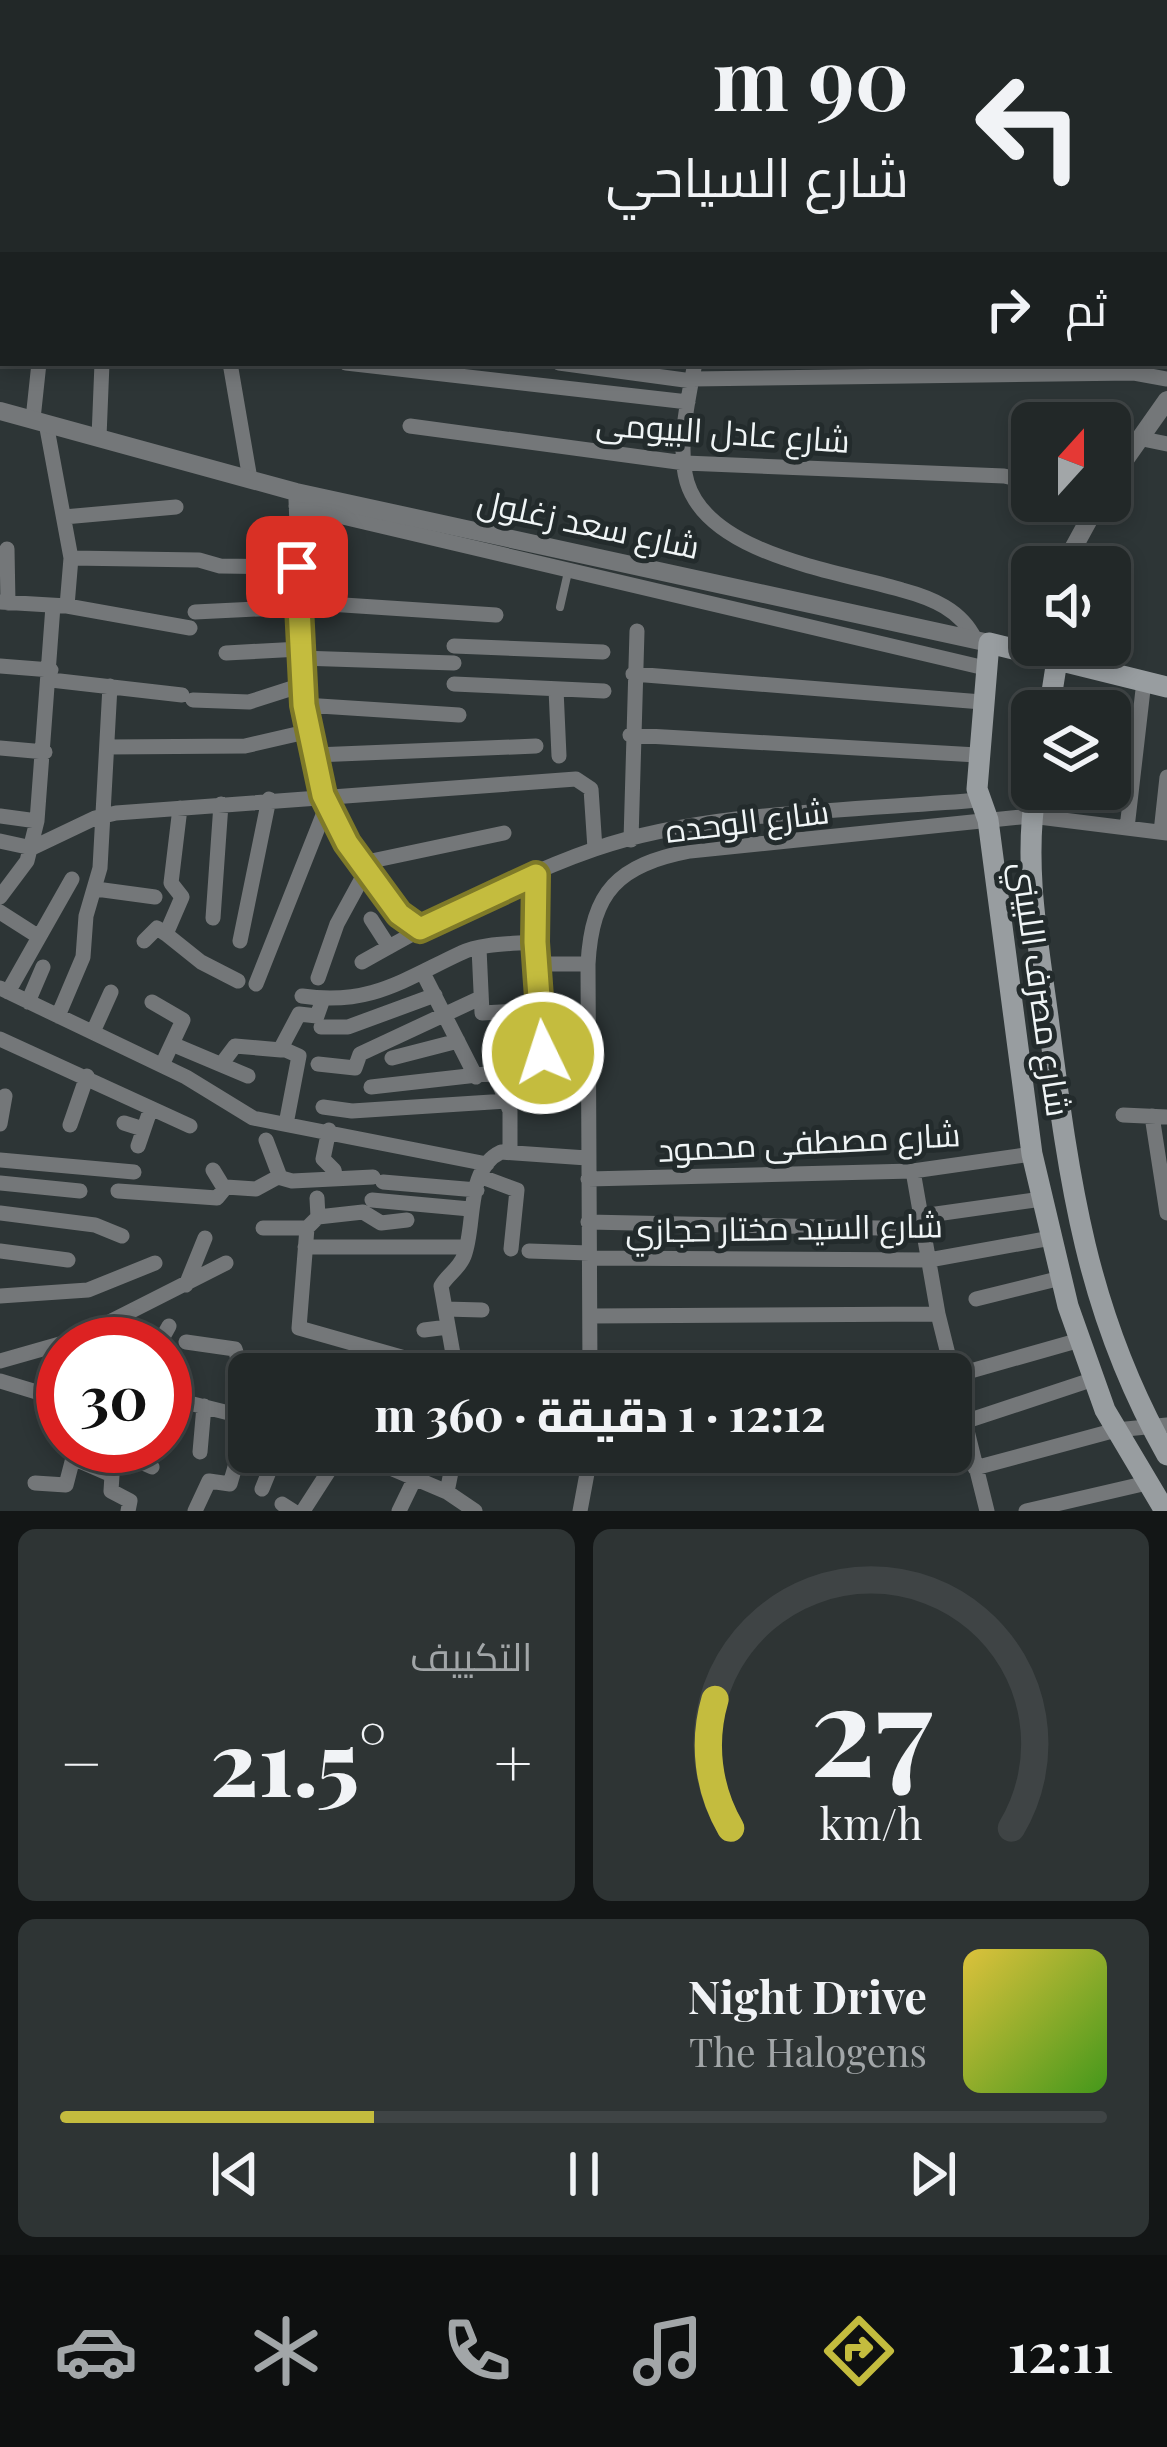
<!DOCTYPE html>
<html lang="ar">
<head>
<meta charset="utf-8">
<style>
  body { margin:0; font-family:"Playfair Display",Cairo,serif; background:#2e3434; color:#f1f3f6; direction:rtl; height:100vh; display:flex; flex-direction:column; font-size:45px; white-space:nowrap }
  * { box-sizing:border-box; margin:0 }
  p { font-size:39px; color:#a2a6a8 }
  .icon { flex:none; width:66px; height:66px; fill:none; stroke:currentColor; stroke-width:2; stroke-linecap:round; stroke-linejoin:round }
  .map { position:relative; height:1511px; overflow:hidden; direction:ltr }
  .drawer { display:flex; flex-direction:column; gap:18px; padding:18px; background:#131616; flex:1 }
  .drawer>* { flex:none }
  .hud { position:absolute; left:0px; top:0px; width:1167px; height:366px; box-shadow:0 6px 18px #0003,0 0 0 3px #3f4445; direction:rtl; background:#222828; color:#f1f3f6; overflow:hidden }
  .needle { width:78px; rotate:21deg }
  .fabs { position:absolute; left:1011px; top:402px; display:grid; gap:24px }
  .fabs a { display:grid; place-items:center; width:120px; height:120px; border-radius:18px; background:#222828; box-shadow:0 6px 18px #0003,0 0 0 3px #3f4445; font-size:60px }
  .speed { position:absolute; left:36px; top:1317px; display:flex; gap:24px; font-size:60px; font-weight:700; text-align:center }
  .speed>* { display:grid; place-content:center; width:156px; height:156px; border-radius:50%; background:#222828; box-shadow:0 6px 18px #0003,0 0 0 3px #3f4445; line-height:1 }
  .speed .limit { border:18px solid #d22; background:#fff; color:#111 }
  .pin { position:absolute; display:grid; place-items:center; width:102px; height:102px; color:#fff; margin:-51px; border-radius:24px; box-shadow:0 6px 18px #0006 }
  .me { position:absolute; width:132px; margin:-66px; rotate:356deg; stroke-linejoin:round; filter:drop-shadow(0 0 9px #0008) }
  .turn { display:flex; align-items:center; gap:42px; height:252px; padding:0 60px; font-size:54px }
  .turn .icon { width:156px; height:156px; stroke-width:2.5 }
  .turn b { display:block; font-size:84px; line-height:102px }
  .then { display:flex; align-items:center; height:114px; padding:0 60px; background:#0003; gap:24px; font-size:45px }
  .big { font-size:90px; font-weight:800; line-height:1.1 }
  .drawer .widget { flex:1; display:flex; flex-direction:column; justify-content:center; gap:18px; min-width:0; padding:0 42px; border-radius:18px; background:#2e3434 }
  .drawer .dial { align-items:center; gap:0 }
  .dial svg { height:312px; overflow:visible; fill:none; stroke:#3f4445; stroke-width:7; stroke-linecap:round; text-anchor:middle }
  .dial text { fill:#f1f3f6; stroke:none }
  .song { display:flex; align-items:center; gap:36px }
  .cover { width:144px; height:144px; border-radius:18px; background:linear-gradient(135deg,hsl(50 70% 55%),hsl(100 70% 35%)) }
  .played { height:12px; border-radius:6px; background:linear-gradient(90deg,#c4bc3e 30%,#3f4445 30%) }
  .keys { display:flex; justify-content:space-around; direction:ltr }
  .heat { display:flex; justify-content:space-between; align-items:center; font-size:66px; direction:ltr }
  .drawer .tiles { flex:1; display:grid; gap:18px; grid-template-columns:1fr 1fr }
  .widget:last-child { grid-column:span 2 }
  .trip { position:absolute; left:228px; top:1353px; width:744px; height:120px; border-radius:18px; background:#222828; box-shadow:0 6px 18px #0003,0 0 0 3px #3f4445; font-weight:800; line-height:120px; text-align:center; direction:rtl }
  .dock { display:flex; height:192px; justify-content:space-around; align-items:center; background:#0e1010; color:#a2a6a8 }
  .dock .icon { width:84px; height:84px }
  .dock .current { color:#c4bc3e }
  .dock b { font-size:54px; color:#f1f3f6 }
  .map>svg:first-child { display:block }
  .lines { fill:none; stroke-linecap:round; stroke-linejoin:round }
  .service { stroke:#747779; stroke-width:8 }
  .minor { stroke:#747779; stroke-width:15 }
  .tertiary { stroke:#747779; stroke-width:18 }
  .secondary { stroke:#989da0; stroke-width:21 }
  .route-casing { stroke:#7f7a28; stroke-width:30 }
  .route { stroke:#c4bc3e; stroke-width:21 }
  .labels { text-anchor:middle; dominant-baseline:central; stroke-width:10; stroke-linejoin:round; paint-order:stroke }
  .street-label { font-size:33px; fill:#f0f5f6; stroke:#232b2c }
</style>
</head>
<body>
<div class="map">
<svg width="1167" height="1511" viewBox="0 0 1167 1511">
  <rect width="100%" height="100%" fill="#2d3536"/>
  <g class="lines">
    <path class="service" d="M560,607L568,572"/>
    <path class="minor" d="M61,0L79,3
      M197,0L214,3
      M358,0L369,3
      M554,0L592,3
      M14,3L15,0
      M147,3L148,0
      M765,3V0
      M1013,3L1167,1
      M1164,24H1167
      M0,84L3,85
      M0,146H3
      M1164,165H1167
      M0,202H3
      M1164,215H1167
      M0,249H3
      M0,295L3,296
      M1164,316H1167
      M230,363L250,479
      M346,363L688,402
      M559,363L692,381
      M695,363C688,399 677,447 687,482C709,555 838,571 902,590C932,598 961,610 975,639
      M692,379L1134,373L1167,379
      M33,419L39,363
      M46,423L71,558L67,606
      M410,426L685,463L1004,476L1032,482
      M99,437L102,363
      M1138,438L1167,444
      M296,500L304,705L323,795L347,843L399,914L420,929
      M296,506L985,668
      M64,517L176,507
      M7,549L8,603
      M71,558L199,560L220,566L297,567
      M0,602L67,606L190,628
      M298,602L496,615
      M195,612L298,607
      M454,646L603,652
      M226,653L300,649
      M300,658L454,663
      M0,666L51,670
      M633,674L982,702
      M51,680L182,695
      M454,684L604,691
      M556,689L559,756
      M193,700L249,702L302,685
      M304,705L459,715
      M630,735L977,755
      M107,747L245,746L310,731
      M0,748L45,752
      M315,755L536,746
      M180,808L171,883L182,897L166,934L201,962L238,981
      M0,816L37,821
      M1127,828L1144,681
      M1161,832L1167,777
      M631,840L637,631
      M0,841L32,848
      M32,848L95,818L116,813L576,779L591,789L595,849
      M362,863L504,833
      M536,875L543,1053
      M96,889L155,897
      M0,897L27,861L37,821L53,606
      M0,912L39,937
      M213,918L221,804
      M371,919L389,947
      M144,941L157,928L166,934
      M240,941L269,799
      M479,948L482,1013L540,1010
      M362,962C435,921 514,877 595,849C703,811 862,810 979,800
      M537,964H588
      M424,975L476,1077
      M318,978L337,924L367,869
      M256,984L327,805
      M0,988L186,1077L253,1118L487,1164
      M8,992L72,879
      M302,996C370,1006 403,980 461,953C481,943 513,944 535,942
      M28,1002L43,967
      M152,1002L183,1020L162,1065
      M58,1016L83,957L86,916L100,868L110,686
      M321,1027H348L435,995
      M93,1032L111,992
      M0,1039L190,1126
      M172,1044L248,1076
      M392,1058L458,1041
      M223,1062L235,1046L281,1050
      M318,1064L355,1068L360,1054L480,998
      M371,1087L495,1073L510,1111V1152
      M323,1107L352,1111L507,1101
      M1123,1115L1167,1117
      M1152,1116L1167,1213
      M124,1123L143,1129
      M0,1124L5,1096
      M286,1124L299,1056L281,1048L299,1014L317,1016L323,999
      M70,1125L87,1076
      M329,1130L323,1159L334,1170L336,1179
      M266,1140L280,1177
      M138,1146L151,1108
      M0,1160L134,1172
      M213,1170L224,1188
      M913,1171L938,1314L987,1511
      M482,1177L517,1190L511,1249
      M588,1179L913,1171L1032,1154
      M383,1182L477,1190
      M0,1183L80,1191
      M118,1191L217,1198L226,1187L256,1189L278,1177L292,1181L373,1177
      M317,1198L318,1217L307,1228L299,1328L426,1364L590,1367
      M372,1200L470,1209
      M0,1213L95,1225L122,1236
      M922,1216L1042,1199
      M318,1217L363,1212L381,1223L407,1220
      M588,1222L925,1229
      M263,1228H307
      M305,1247H466
      M0,1251L68,1260
      M529,1251L589,1253
      M589,1258L929,1260L1051,1238
      M186,1285L205,1238
      M0,1296L88,1290L155,1263
      M976,1299L1061,1278
      M445,1309L482,1310
      M590,1316L938,1314
      M424,1330L448,1327
      M186,1342L235,1349L249,1394
      M159,1344L169,1326
      M0,1361L74,1340L226,1263
      M456,1371L441,1286C448,1274 459,1269 464,1256C476,1226 465,1169 501,1152L587,1158
      M590,1374L588,964C592,891 618,865 690,851L1031,816L1167,833
      M953,1376L1080,1340
      M0,1381L63,1400
      M165,1397L249,1418
      M964,1422L1094,1379
      M69,1446L73,1458L112,1475L111,1491L130,1501L128,1511
      M105,1446L152,1467
      M200,1452L204,1406
      M353,1452L447,1492L475,1511
      M975,1468L1116,1430L1167,1425
      M35,1483L66,1485L73,1458
      M262,1489L277,1452
      M447,1492L455,1452
      M282,1504L293,1511
      M195,1511L209,1481L230,1484L237,1460
      M303,1511L341,1452
      M399,1511L415,1478
      M580,1511L591,1452
      M1026,1511L1147,1483"/>
    <path class="tertiary" d="M0,411L296,492L989,643
      M1110,481L1167,400
      M1063,567L1099,501"/>
    <path class="secondary" d="M1049,711L1057,660
      M1036,789C1023,864 1038,942 1048,1017C1069,1179 1085,1310 1167,1455
      M1165,1511L1105,1410L1068,1306L1032,1154L988,820L977,789L989,643L1167,687"/>
  </g>
  <g class="lines">
    <defs>
      <path id="route" d="M297,567L304,705L323,795L347,843L399,914L420,929L536,875L535,942L543,1053"/>
    </defs>
    <use href="#route" class="route-casing"/>
    <use href="#route" class="route"/>
  </g>
  <g class="labels">
    <g class="street-label">
      <text transform="translate(723 430) rotate(4)">شارع عادل البيومى</text>
      <text transform="translate(589 522) rotate(12)">شارع سعد زغلول</text>
      <text transform="translate(747 819) rotate(-7)">شارع الوحده</text>
      <text transform="translate(1043 989) rotate(82)">شارع مصرف اللبيني</text>
      <text transform="translate(809 1140) rotate(-3)">شارع مصطفى محمود</text>
      <text transform="translate(784 1226) rotate(-1)">شارع السيد مختار حجازي</text>
    </g>
  </g>
</svg>
<div class="fabs">
<a><svg class="needle" viewBox="-14 -14 28 28"><path d="M0-13l5 13h-10z" fill="#e53935"/><path d="M0 13l5-13h-10z" fill="#a2a6a8"/></svg></a>
<a><svg class="icon" aria-label="sound" viewBox="0 0 24 24"><path d="M4 9h4l5-4v14l-5-4H4zM17 9q2 3 0 6"/></svg></a>
<a><svg class="icon" aria-label="layers" viewBox="0 0 24 24"><path d="M12 4l9 5-9 5-9-5zM3 14l9 5 9-5"/></svg></a>
</div>
<div class="speed"><div class="limit">30</div></div>
<div class="pin" style="left:297px;top:567px;background:#d93025"><svg class="icon" aria-label="arrive" viewBox="0 0 24 24"><path d="M6 21V4h12l-3 4 3 4H6"/></svg></div>
<svg class="me" style="left:543px;top:1053px" viewBox="-20 -20 40 40"><circle r="17" fill="#c4bc3e" stroke="#fff" stroke-width="3"/><path d="M0-11L8 9 0 5-8 9z" fill="#fff"/></svg>
<div class="trip">12:12 · 1 دقيقة · 360 m</div>
<div class="hud">
<div class="turn"><svg class="icon" aria-label="left" viewBox="0 0 24 24"><path d="M17 20v-9H6M10 6l-5 5 5 5"/></svg><div><b>90 m</b>شارع السياحي</div></div>
<div class="then">ثم<svg class="icon" aria-label="right" viewBox="0 0 24 24"><path d="M7 20v-9h11M14 6l5 5-5 5"/></svg></div>
</div>
</div>
<section class="drawer">
<div class="tiles">
<div class="widget dial"><svg viewBox="0 0 100 80">
<path d="M14 69A42 42 0 1 1 86 69"/>
<path d="M14 69A42 42 0 0 1 10 36" stroke="#c4bc3e"/>
<text x="50" y="56" font-size="32" font-weight="700">27</text>
<text x="50" y="72" font-size="11">km/h</text>
</svg></div>
<div class="widget"><p>التكييف</p>
<div class="heat"><a>−</a><b class="big">21.5°</b><a>+</a></div>
</div>
<div class="widget">
<div class="song"><i class="cover"></i><div><b>Night Drive</b><p>The Halogens</p></div></div>
<div class="played"></div>
<div class="keys"><svg class="icon" aria-label="previous" viewBox="0 0 24 24"><path d="M18 5L8 12l10 7zM5 5v14"/></svg><svg class="icon" aria-label="pause" viewBox="0 0 24 24"><path d="M8 5v14M16 5v14"/></svg><svg class="icon" aria-label="next" viewBox="0 0 24 24"><path d="M6 5l10 7-10 7zM19 5v14"/></svg></div>
</div>
</div>
</section>
<nav class="dock">
<b>12:11</b>
<svg class="icon current" aria-label="directions" viewBox="0 0 24 24"><path d="M12 3l9 9-9 9-9-9zM9 14v-3h6M13 9l2 2-2 2"/></svg>
<svg class="icon" aria-label="music" viewBox="0 0 24 24"><path d="M9 18V5l10-2v13"/><circle cx="6" cy="18" r="3"/><circle cx="16" cy="16" r="3"/></svg>
<svg class="icon" aria-label="phone" viewBox="0 0 24 24"><path d="M5 4h4l2 5-3 2q2 4 5 5l2-3 5 2v4C11 20 4 13 5 4z"/></svg>
<svg class="icon" aria-label="climate" viewBox="0 0 24 24"><path d="M12 3v18M4 7l16 10M4 17L20 7"/></svg>
<svg class="icon" aria-label="car" viewBox="0 0 24 24"><path d="M5 17H2v-5l4-1 3-4h7l3 4 3 1v5h-3M9 17h6M6 11h13"/><circle cx="7" cy="17" r="2"/><circle cx="17" cy="17" r="2"/></svg>
</nav>
</body>
</html>
